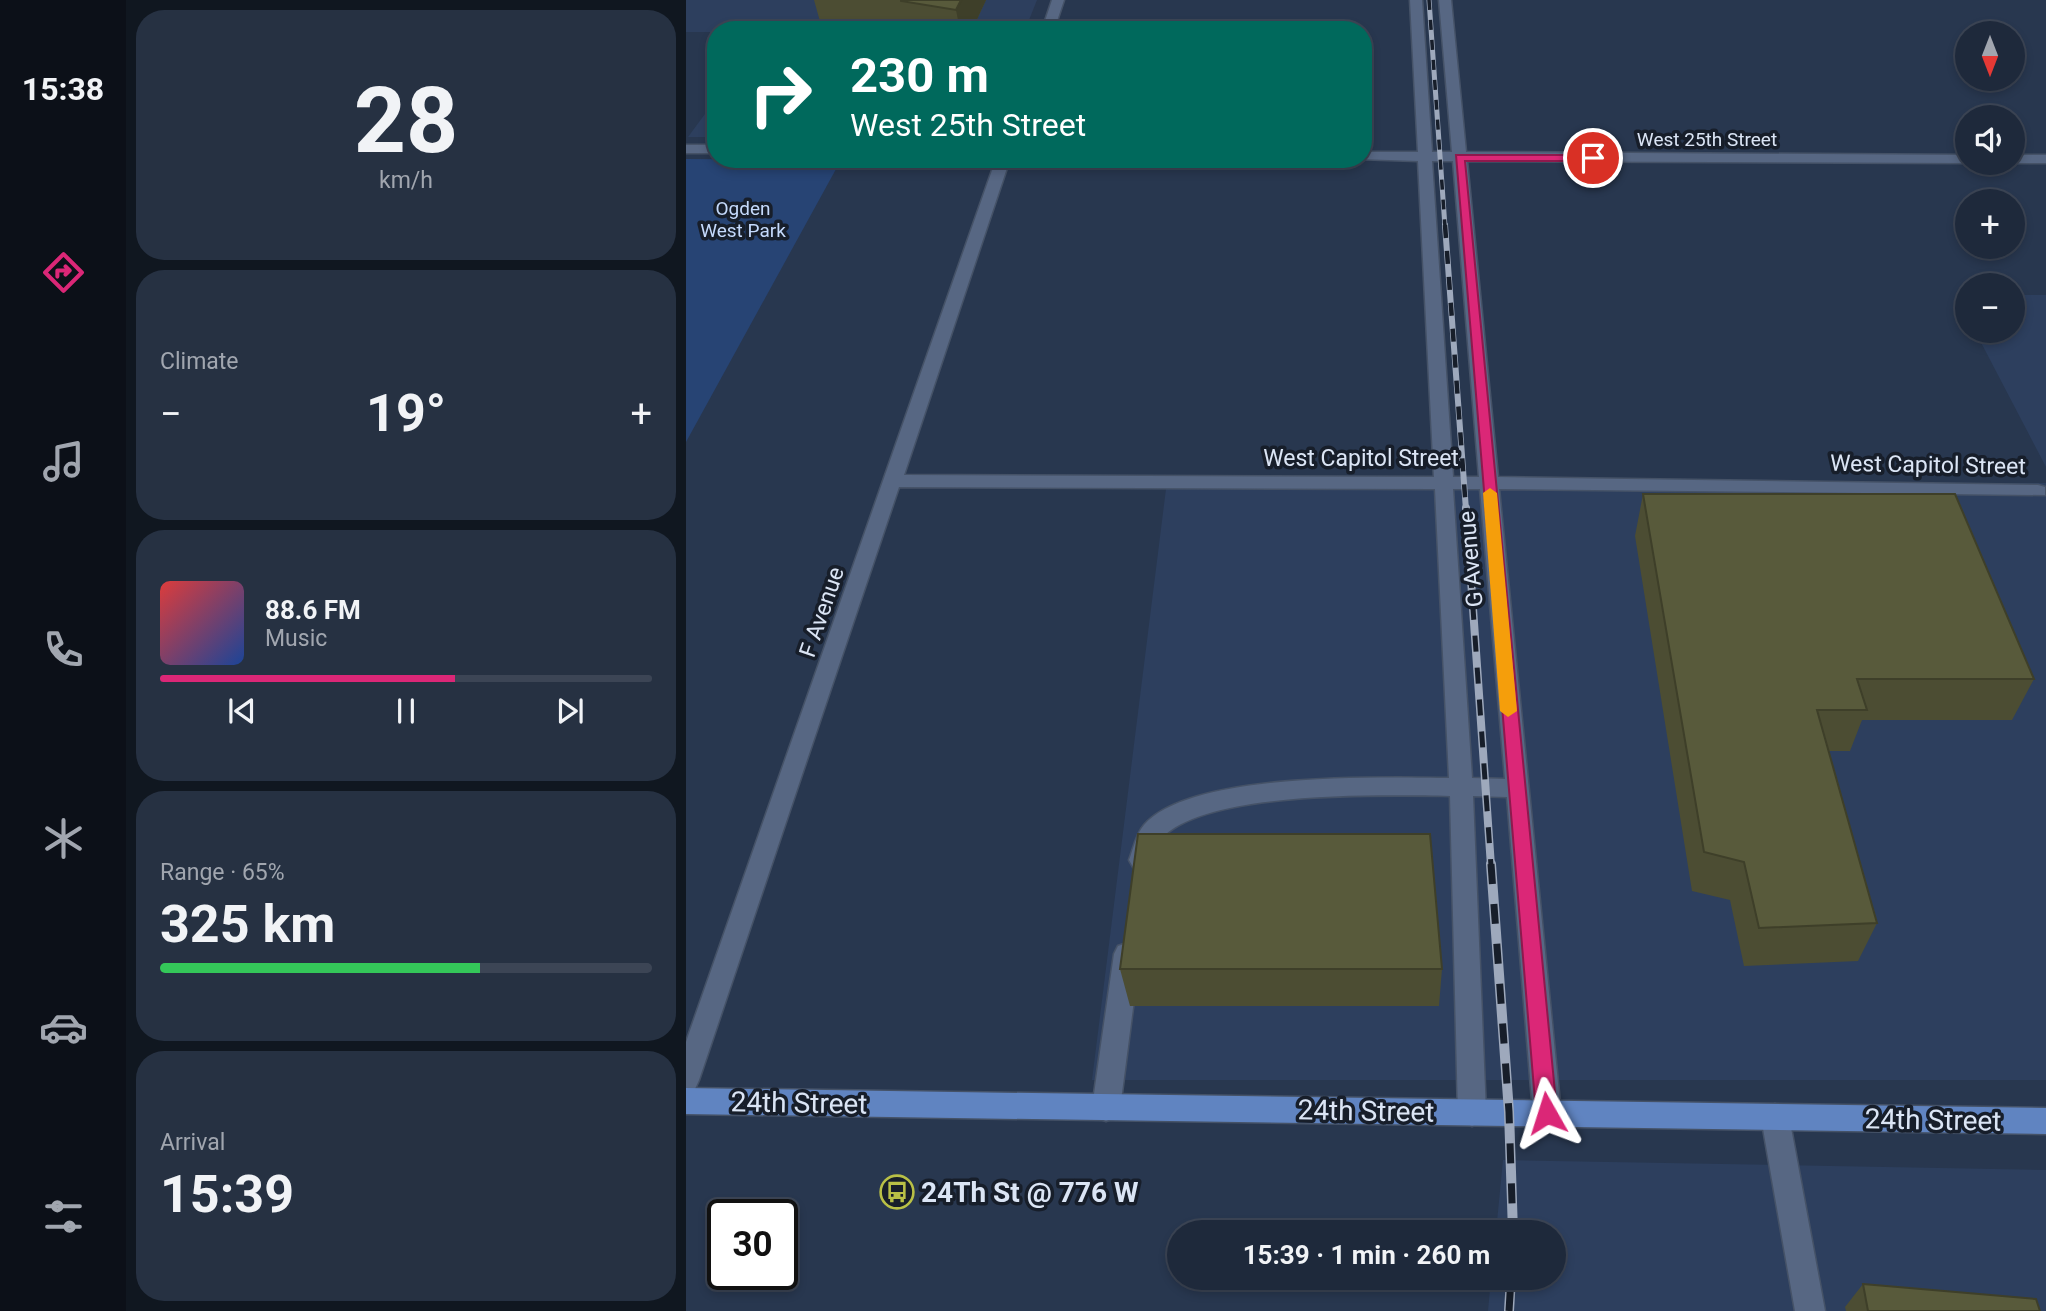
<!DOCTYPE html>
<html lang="en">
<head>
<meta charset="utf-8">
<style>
  body { margin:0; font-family:Roboto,sans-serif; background:#263142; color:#f1f3f6; height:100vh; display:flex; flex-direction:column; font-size:26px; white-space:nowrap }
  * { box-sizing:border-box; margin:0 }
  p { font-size:23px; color:#a1a6af }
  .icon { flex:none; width:38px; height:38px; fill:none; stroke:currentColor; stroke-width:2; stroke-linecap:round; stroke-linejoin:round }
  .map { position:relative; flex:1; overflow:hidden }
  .sheet { display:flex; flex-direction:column; gap:10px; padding:10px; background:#101720; width:560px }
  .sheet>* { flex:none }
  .hud { position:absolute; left:21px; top:21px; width:665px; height:147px; border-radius:28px; box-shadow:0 4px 10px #0003,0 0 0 2px #3c4555; background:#00695c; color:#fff; overflow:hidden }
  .needle { width:46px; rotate:180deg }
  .controls { position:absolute; left:1269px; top:21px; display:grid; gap:14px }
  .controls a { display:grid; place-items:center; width:70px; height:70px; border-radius:50%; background:#1e293b; box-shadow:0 4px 10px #0003,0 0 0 2px #3c4555; font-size:35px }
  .speed { position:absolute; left:21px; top:1199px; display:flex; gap:14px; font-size:35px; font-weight:700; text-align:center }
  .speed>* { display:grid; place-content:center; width:91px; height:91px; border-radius:50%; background:#1e293b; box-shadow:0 4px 10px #0003,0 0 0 2px #3c4555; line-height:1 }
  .speed .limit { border:4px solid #111; border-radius:10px; background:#fff; color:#111 }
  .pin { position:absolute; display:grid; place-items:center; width:60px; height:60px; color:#fff; margin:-30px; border:4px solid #fff; border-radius:50%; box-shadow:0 2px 7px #0007 }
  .me { position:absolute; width:77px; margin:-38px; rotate:354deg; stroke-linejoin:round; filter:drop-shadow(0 0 5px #0008) }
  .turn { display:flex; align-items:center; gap:24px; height:147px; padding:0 28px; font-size:32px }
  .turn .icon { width:91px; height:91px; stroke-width:2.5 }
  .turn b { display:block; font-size:49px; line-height:60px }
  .big { font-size:52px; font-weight:700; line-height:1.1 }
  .sheet .tile { flex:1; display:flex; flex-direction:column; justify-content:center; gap:10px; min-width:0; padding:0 24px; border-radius:28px; background:#263142 }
  .sheet .dial { align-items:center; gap:0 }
  .dial b { font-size:91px; line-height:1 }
  .song { display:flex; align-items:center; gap:21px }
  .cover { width:84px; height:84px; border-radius:10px; background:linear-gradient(135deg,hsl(0 70% 55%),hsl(220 70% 35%)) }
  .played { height:7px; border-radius:4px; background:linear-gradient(90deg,#db2777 60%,#3c4555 60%) }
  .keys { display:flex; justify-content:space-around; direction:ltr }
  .heat { display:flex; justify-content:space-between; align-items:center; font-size:38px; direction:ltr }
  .charge { height:10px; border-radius:5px; background:linear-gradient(90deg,#34c759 65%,#3c4555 0) }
  .trip { position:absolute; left:481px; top:1220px; width:399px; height:70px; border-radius:35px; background:#1e293b; box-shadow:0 4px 10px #0003,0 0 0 2px #3c4555; font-weight:700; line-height:70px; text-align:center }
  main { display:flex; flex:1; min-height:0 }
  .tabs { display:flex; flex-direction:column; width:126px; justify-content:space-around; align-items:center; background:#0c1018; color:#a1a6af }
  .tabs .icon { width:49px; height:49px }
  .tabs .active { color:#db2777 }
  .tabs b { font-size:32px; color:#f1f3f6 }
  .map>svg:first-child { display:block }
  .built { fill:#2d3f5e }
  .green { fill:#274474 }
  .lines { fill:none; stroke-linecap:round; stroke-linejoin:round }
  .minor-casing { stroke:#455267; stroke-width:3 }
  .major-casing { stroke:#455267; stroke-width:3 }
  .minor { fill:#576783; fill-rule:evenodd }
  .major { fill:#6084c1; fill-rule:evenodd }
  .rail-far3-casing { stroke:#9ea9bc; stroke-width:5 }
  .rail-far2-casing { stroke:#9ea9bc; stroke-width:6 }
  .rail-far1-casing { stroke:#9ea9bc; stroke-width:8 }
  .rail-casing { stroke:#9ea9bc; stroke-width:10 }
  .rail-far3 { stroke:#171e2a; stroke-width:3.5; stroke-dasharray:10; stroke-linecap:butt }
  .rail-far2 { stroke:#171e2a; stroke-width:4.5; stroke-dasharray:13; stroke-linecap:butt }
  .rail-far1 { stroke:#171e2a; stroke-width:5; stroke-dasharray:16; stroke-linecap:butt }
  .rail { stroke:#171e2a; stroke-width:7; stroke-dasharray:20; stroke-linecap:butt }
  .wall { fill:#4c4d33 }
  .shaded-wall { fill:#3e3f29 }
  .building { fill:#585a3b; stroke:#3e3f29; stroke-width:2 }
  .route { fill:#db2777; stroke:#8e194d; stroke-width:2 }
  .slow { fill:#f59e0b }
  .labels { text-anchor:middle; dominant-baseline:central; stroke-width:7; stroke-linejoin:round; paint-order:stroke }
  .far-street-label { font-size:19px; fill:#dbe5f5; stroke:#171e2a }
  .far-park-label { font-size:19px; fill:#c5dafc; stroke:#171e2a }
  .street-label { font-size:23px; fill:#dbe5f5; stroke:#171e2a }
  .near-street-label { font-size:28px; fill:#dbe5f5; stroke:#171e2a }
  .near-poi-label { font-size:28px; font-weight:bold; fill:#dbe5f5; stroke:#171e2a; text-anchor:start }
</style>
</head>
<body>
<main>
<nav class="tabs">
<b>15:38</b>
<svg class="icon active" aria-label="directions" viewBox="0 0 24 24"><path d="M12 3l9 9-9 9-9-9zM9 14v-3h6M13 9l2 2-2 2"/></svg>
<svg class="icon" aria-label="music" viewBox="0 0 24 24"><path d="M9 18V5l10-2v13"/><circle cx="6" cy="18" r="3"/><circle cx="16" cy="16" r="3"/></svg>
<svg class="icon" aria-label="phone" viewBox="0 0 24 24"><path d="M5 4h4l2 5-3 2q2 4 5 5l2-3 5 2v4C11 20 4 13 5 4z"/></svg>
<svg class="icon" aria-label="climate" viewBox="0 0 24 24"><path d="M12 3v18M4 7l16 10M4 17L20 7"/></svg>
<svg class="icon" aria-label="car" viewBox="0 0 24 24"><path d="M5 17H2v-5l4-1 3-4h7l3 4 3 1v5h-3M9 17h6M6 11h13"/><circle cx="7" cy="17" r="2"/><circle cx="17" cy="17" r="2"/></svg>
<svg class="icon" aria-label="filters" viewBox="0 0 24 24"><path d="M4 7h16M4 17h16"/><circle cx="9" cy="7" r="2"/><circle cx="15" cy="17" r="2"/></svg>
</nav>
<section class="sheet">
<div class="tile dial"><b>28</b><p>km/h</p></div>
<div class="tile"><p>Climate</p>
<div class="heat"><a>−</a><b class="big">19°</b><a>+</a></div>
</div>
<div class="tile">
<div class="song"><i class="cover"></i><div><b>88.6 FM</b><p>Music</p></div></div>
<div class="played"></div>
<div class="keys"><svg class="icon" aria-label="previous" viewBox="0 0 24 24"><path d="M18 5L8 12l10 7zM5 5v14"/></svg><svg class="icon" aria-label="pause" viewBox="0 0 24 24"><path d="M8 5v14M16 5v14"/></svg><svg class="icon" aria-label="next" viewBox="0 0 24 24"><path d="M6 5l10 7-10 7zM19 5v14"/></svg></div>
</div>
<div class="tile"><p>Range · 65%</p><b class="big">325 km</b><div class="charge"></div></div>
<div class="tile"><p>Arrival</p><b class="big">15:39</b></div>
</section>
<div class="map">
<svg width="1360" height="1311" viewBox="0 0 1360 1311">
  <rect width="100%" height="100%" fill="#28374f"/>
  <path class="built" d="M0,0H351L339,30L30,32H0Z
    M30,99V137H2Z
    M1327,295H1360V467L1289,331H1326Z
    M1360,483V1080H406L480,489Z
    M817,1160L1360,1170V1311H802L805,1278H868V1232H810Z"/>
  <path class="green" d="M0,159L155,160L0,442Z"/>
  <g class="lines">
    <defs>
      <path id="minor" d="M366,0H378L368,30H356Z
        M724,0H736L746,152H766L753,0H765L780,152L1281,155L1283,163L781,161L812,477L1352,485L1359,487V495L813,489L875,1113L871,1122L861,1126L851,1122L847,1113L821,797L787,796L800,1113L796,1122L786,1126L776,1122L772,1113L764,796C700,795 520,790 476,838C470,844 468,859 463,867L455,870L447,867L443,860C447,850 450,834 458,825C504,772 695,777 763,778L749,489L213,487L13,1080L9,1089L0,1093V1042L310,159H324L218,475L748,477L732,161L673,159H677V152H732ZM746,161H767L793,477H767ZM767,489H794L819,779L786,778Z
        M0,145H30V153H0Z
        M1326,155H1360V163H1324H1326Z
        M441,943L450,946L454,954L434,1108L430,1117L420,1121L410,1117L406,1108L428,954L432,946Z
        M1089,1104L1099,1108L1103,1117L1139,1311H1109L1075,1117L1079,1108Z"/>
      <path id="major" d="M0,1088L1360,1108V1134L0,1114Z"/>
    </defs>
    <use href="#minor" class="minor-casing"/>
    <use href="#major" class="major-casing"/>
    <use href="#minor" class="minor"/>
    <use href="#major" class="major"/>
    <defs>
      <path id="rail-far3" d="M743,0L759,227"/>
      <path id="rail-far2" d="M759,225L780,510"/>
      <path id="rail-far1" d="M780,508L805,866"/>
      <path id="rail" d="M805,864L823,1112L827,1232
        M823,1311L825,1278"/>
    </defs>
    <use href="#rail-far3" class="rail-far3-casing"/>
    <use href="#rail-far2" class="rail-far2-casing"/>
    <use href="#rail-far1" class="rail-far1-casing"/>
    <use href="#rail" class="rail-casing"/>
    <use href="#rail-far3" class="rail-far3"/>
    <use href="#rail-far2" class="rail-far2"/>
    <use href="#rail-far1" class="rail-far1"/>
    <use href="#rail" class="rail"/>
  </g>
  <path class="wall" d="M128,0H300L286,30H141L139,25H135Z
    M957,494L1348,679L1326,720H1176L1164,751H1143L1191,923L1172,961L1058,966L1044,900L1006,891L949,536Z
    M434,969H756L753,1006H444Z
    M1177,1284L1354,1311H1160L1159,1307Z"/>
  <path class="shaded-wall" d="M275,0H300L286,30H274L270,10Z"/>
  <path class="building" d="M215,0H275L270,10L215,1Z
    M957,494H1269L1348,679H1171L1181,710H1131L1191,923L1073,928L1058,862L1018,852Z
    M452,834H744L756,969H434Z
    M1177,1284L1350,1299L1354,1311H1182Z"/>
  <path class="route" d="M770,155H907L912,158L907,161H779L871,1113L868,1120L861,1123L853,1120L850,1113Z"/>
  <path class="slow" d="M804,488L811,493L831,711L822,717L814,711L797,493Z"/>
  <defs>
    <symbol id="bus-ring" viewBox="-11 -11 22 22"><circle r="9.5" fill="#171e2a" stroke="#b9c046" stroke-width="1.5"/><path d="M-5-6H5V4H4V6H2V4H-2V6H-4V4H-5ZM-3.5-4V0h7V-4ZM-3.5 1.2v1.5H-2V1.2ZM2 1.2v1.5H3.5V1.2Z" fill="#b9c046"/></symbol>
  </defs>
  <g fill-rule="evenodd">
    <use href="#bus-ring" x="192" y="1173" width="38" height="38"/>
  </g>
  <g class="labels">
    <g class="far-street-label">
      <text x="1021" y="139">West 25th Street</text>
    </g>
    <g class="far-park-label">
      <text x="57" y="208">Ogden<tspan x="57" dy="22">West Park</tspan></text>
    </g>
    <g class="street-label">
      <text x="675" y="458">West Capitol Street</text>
      <text transform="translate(1242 465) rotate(1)">West Capitol Street</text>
      <text transform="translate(785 559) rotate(-95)">G Avenue</text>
      <text transform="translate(136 612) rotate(-71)">F Avenue</text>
    </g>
    <g class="near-street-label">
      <text transform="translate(113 1103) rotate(1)">24th Street</text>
      <text transform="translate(680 1111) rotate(1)">24th Street</text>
      <text transform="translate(1247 1120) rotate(1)">24th Street</text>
    </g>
    <g class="near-poi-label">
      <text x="235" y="1192">24Th St @ 776 W</text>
    </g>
  </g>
</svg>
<div class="controls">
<a><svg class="needle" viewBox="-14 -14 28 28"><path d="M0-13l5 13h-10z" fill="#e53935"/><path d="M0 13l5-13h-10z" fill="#a1a6af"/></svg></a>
<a><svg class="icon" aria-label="sound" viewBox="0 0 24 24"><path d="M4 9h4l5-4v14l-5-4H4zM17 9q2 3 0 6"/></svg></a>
<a>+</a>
<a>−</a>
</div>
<div class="speed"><div class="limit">30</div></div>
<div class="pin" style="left:907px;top:158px;background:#d93025"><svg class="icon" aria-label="arrive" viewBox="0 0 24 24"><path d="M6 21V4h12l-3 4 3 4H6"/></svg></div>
<svg class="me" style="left:861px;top:1113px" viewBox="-20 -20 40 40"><path d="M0-17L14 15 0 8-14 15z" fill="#db2777" stroke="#fff" stroke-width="4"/></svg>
<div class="trip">15:39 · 1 min · 260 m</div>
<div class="hud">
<div class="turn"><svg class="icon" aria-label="right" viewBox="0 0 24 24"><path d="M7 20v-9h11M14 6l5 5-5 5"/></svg><div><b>230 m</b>West 25th Street</div></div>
</div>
</div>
</main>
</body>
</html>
